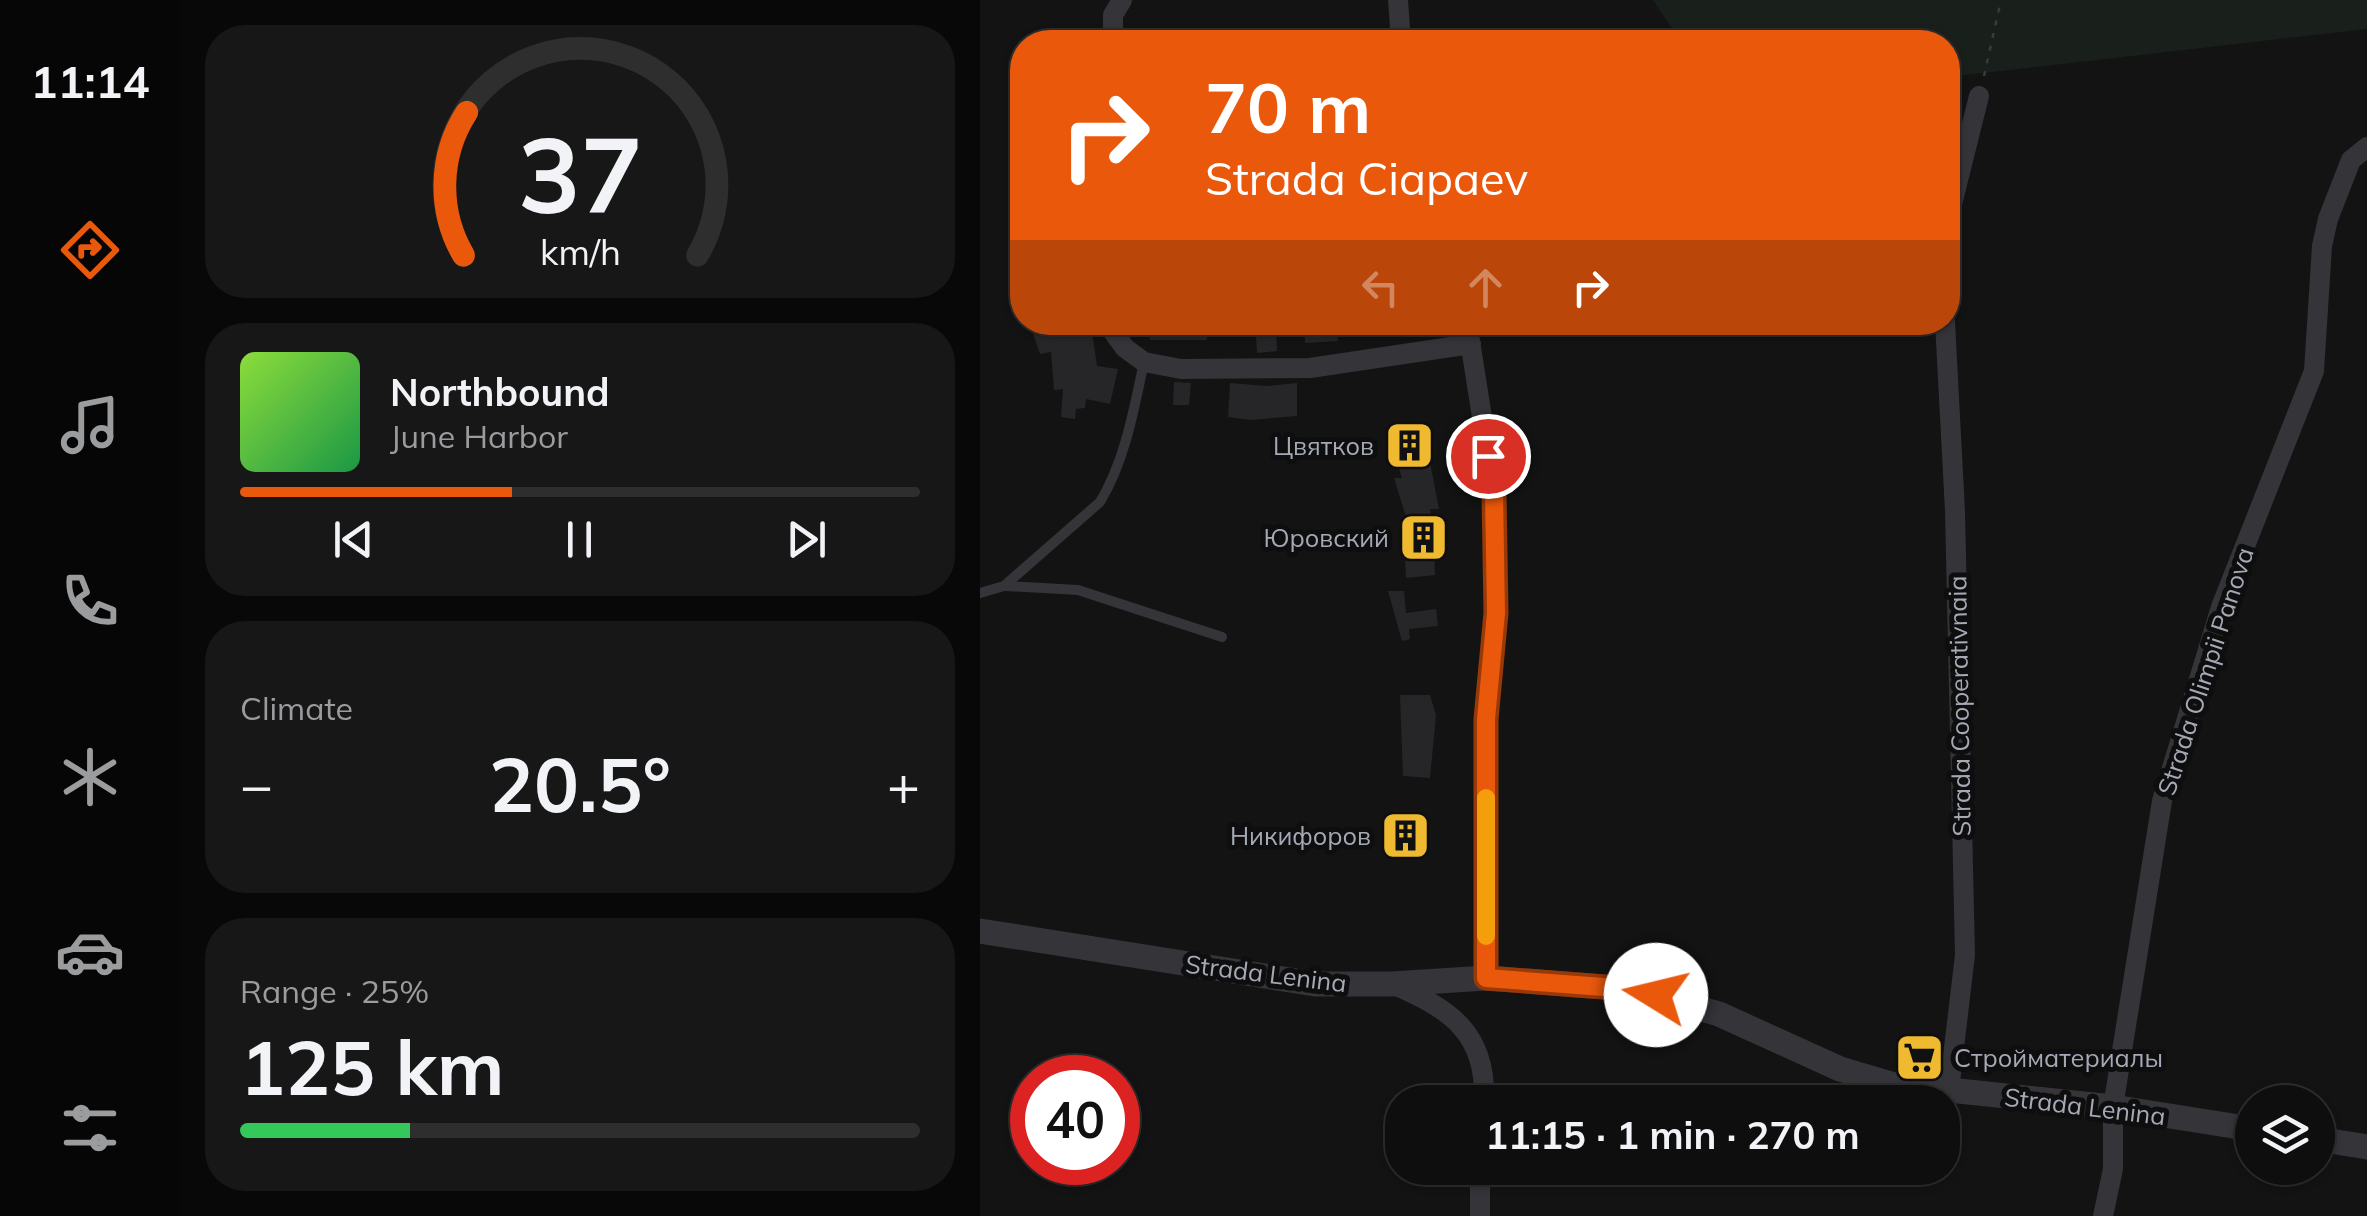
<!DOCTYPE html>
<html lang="en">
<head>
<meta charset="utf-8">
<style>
  body { margin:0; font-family:Mulish,sans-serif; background:#171718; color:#f1f3f6; height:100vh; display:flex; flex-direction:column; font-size:38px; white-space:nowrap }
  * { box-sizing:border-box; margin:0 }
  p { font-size:32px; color:#9b9c9e }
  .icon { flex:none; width:55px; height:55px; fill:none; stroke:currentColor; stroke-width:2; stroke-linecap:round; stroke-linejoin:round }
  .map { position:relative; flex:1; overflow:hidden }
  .details { display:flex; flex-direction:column; gap:25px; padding:25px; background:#080808; width:800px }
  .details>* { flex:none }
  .top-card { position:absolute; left:30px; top:30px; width:950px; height:305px; border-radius:40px; box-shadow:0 2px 8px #0004,0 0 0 2px #2e2e2f; background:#ea580c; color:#fff; overflow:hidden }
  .controls { position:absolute; left:1255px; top:1085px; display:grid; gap:20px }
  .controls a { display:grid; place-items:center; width:100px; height:100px; border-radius:50%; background:#0e0e0f; box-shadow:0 2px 8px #0004,0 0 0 2px #2e2e2f; font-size:50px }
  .speed { position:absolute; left:30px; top:1055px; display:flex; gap:20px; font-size:50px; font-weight:700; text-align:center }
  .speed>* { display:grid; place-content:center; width:130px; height:130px; border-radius:50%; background:#0e0e0f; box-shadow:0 2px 8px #0004,0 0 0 2px #2e2e2f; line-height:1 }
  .speed .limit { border:15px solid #d22; background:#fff; color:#111 }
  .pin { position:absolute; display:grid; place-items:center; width:85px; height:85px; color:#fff; margin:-42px; border:5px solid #fff; border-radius:50%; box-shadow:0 2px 10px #0007 }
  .me { position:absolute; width:110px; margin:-55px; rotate:279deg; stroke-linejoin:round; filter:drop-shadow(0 0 8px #0008) }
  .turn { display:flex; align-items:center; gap:35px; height:210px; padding:0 30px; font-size:45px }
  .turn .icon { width:130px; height:130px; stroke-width:2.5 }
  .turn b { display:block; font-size:70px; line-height:85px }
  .lanes { display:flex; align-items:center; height:95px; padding:0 30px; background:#0003; justify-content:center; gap:50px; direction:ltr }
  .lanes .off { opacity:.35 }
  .big { font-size:75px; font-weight:700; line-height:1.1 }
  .details .tile { flex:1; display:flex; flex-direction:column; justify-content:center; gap:15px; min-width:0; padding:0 35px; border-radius:40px; background:#171718 }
  .details .dial { align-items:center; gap:0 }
  .dial svg { height:260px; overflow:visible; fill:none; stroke:#2e2e2f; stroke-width:7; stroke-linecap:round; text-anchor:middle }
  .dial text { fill:#f1f3f6; stroke:none }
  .song { display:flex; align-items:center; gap:30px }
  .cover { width:120px; height:120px; border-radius:15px; background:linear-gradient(135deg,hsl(90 70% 55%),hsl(140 70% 35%)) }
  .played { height:10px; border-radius:5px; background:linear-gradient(90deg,#ea580c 40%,#2e2e2f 40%) }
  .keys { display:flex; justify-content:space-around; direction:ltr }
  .heat { display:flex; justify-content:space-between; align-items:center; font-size:55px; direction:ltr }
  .charge { height:15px; border-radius:8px; background:linear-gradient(90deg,#34c759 25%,#2e2e2f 0) }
  .trip { position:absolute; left:405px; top:1085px; width:575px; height:100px; border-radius:40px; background:#0e0e0f; box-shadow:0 2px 8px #0004,0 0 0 2px #2e2e2f; font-weight:700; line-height:100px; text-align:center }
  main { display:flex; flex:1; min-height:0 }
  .tabs { display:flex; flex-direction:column; width:180px; justify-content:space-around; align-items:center; background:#060606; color:#9b9c9e }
  .tabs .icon { width:70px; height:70px }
  .tabs .selected { color:#ea580c }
  .tabs b { font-size:45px; color:#f1f3f6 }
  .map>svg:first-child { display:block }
  .green { fill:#191f1a }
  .building { fill:#262628 }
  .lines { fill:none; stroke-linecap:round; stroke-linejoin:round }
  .path { stroke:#3a3b40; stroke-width:2.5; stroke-dasharray:5 8; stroke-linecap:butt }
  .service { stroke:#343439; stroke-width:10 }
  .minor { stroke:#343439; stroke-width:20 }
  .tertiary { stroke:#343439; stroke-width:25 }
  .route-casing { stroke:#983908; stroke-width:25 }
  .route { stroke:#ea580c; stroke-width:18 }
  .slow { stroke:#f59e0b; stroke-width:18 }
  .labels { text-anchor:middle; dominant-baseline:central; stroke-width:10; stroke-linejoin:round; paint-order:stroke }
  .poi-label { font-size:25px; fill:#a4a9b5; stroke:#0e0e0f; text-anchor:end }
  .street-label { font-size:25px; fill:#a4a9b5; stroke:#0e0e0f }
</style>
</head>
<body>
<main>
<nav class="tabs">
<b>11:14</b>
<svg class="icon selected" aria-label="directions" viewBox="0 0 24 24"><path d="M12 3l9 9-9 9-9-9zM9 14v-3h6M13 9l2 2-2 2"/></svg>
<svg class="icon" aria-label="music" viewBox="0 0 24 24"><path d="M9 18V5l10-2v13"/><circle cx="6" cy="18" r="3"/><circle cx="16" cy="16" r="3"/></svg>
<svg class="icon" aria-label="phone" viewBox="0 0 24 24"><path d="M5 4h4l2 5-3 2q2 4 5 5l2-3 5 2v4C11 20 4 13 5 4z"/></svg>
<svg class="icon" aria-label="climate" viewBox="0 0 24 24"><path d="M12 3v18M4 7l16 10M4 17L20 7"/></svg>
<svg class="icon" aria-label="car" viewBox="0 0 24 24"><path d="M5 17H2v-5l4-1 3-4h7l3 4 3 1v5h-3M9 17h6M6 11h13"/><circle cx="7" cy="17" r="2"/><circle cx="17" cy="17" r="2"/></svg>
<svg class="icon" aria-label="filters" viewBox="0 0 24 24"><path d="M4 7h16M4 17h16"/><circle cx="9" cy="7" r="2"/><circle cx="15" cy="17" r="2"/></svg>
</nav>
<section class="details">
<div class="tile dial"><svg viewBox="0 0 100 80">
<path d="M14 69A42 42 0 1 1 86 69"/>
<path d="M14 69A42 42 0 0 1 15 25" stroke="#ea580c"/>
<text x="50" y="56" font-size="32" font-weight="700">37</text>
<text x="50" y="72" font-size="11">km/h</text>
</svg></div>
<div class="tile">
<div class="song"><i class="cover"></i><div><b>Northbound</b><p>June Harbor</p></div></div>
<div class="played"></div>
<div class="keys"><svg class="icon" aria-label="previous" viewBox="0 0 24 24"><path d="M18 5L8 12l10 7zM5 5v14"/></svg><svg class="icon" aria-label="pause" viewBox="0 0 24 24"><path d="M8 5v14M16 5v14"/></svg><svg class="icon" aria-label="next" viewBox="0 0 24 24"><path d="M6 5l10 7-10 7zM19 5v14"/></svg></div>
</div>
<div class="tile"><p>Climate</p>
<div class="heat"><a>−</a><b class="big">20.5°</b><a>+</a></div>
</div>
<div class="tile"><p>Range · 25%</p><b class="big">125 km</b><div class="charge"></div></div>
</section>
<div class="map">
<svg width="1387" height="1216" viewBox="0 0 1387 1216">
  <rect width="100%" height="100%" fill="#131314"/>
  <path class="green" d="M673,0H1387V29L968,77V42H701Z"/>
  <path class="building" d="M49,322H70L74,333L111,325L117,366L138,369L130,404L106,399L105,408L96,409L95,419L81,417L83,389L74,390L71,352L60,354Z
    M204,322H226L227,340H170L169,324Z
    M275,322H296L297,351L277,353Z
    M356,325L358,341L325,343L324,326Z
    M194,382L211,383L209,405H193Z
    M250,383L287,386L317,383V416L270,420L248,417Z
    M444,431L459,509H450L457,548H454L455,575L426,578L425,561L439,559L414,478H422L409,435Z
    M408,591H424L426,613L456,609L458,626L429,629L430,639L422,641Z
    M420,695H450L456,715L450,778L423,776Z
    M415,811L441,817L438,853L411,852Z"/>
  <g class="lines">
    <path class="path" d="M1004,76L1021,0"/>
    <path class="service" d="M25,586L98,590L242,637
      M0,593L24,586L120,502C145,461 154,409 164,362"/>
    <path class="minor" d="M418,0L421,42
      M133,42V15L142,0
      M968,220L999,96
      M126,322L145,348L164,362L201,369L330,368L491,344
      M487,322L514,493L516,613L506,719V978
      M965,322L975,511L985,955L969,1090
      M414,985C471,1009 507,1034 504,1102
      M500,1216V1168
      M1123,1216L1133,1169V1107L1182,801L1241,607L1334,371L1342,246L1348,219L1371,160L1387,147"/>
    <path class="tertiary" d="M0,931L335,984H412L506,978L650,989L739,1014L860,1069L928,1089L969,1090L1133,1107L1272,1129
      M1338,1139L1387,1147"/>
  </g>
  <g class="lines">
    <defs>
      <path id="route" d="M508,456L514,493L516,613L506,719V978L650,989L676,995"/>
    </defs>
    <use href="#route" class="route-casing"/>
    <use href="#route" class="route"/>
    <path class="slow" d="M506,936V798"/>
  </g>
  <defs>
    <symbol id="building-square" viewBox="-11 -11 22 22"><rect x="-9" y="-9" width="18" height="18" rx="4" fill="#efb930" stroke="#0e0e0f"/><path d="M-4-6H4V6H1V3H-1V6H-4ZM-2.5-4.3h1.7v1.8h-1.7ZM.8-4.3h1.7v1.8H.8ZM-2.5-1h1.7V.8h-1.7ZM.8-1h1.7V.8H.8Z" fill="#111"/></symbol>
    <symbol id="supermarket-square" viewBox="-11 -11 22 22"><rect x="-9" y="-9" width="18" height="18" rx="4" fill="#efb930" stroke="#0e0e0f"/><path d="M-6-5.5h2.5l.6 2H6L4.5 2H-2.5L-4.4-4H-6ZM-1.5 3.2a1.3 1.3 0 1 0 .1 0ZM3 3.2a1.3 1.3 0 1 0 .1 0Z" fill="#111"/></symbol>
  </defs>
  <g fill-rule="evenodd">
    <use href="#building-square" x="402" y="418" width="55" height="55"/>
    <use href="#building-square" x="416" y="510" width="55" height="55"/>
    <use href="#building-square" x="398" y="808" width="55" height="55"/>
    <use href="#supermarket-square" x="912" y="1030" width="55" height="55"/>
  </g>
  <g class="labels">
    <g class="poi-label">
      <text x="394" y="445">Цвятков</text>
      <text x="409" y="537">Юровский</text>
      <text x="391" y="835">Никифоров</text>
      <text x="974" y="1057" text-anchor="start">Стройматериалы</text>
    </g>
    <g class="street-label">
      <text transform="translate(1225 671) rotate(-72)">Strada Olimpii Panova</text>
      <text transform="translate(979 706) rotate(-91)">Strada Cooperativnaia</text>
      <text transform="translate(286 973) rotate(7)">Strada Lenina</text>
      <text transform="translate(1105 1106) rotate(7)">Strada Lenina</text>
    </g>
  </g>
</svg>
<div class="controls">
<a><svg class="icon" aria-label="layers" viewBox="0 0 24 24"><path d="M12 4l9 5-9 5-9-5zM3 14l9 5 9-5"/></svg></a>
</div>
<div class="speed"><div class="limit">40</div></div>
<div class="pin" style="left:508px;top:456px;background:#d93025"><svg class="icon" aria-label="arrive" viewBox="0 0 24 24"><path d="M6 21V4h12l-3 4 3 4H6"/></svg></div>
<svg class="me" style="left:676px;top:995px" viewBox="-20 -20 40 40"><circle r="19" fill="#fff"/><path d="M0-13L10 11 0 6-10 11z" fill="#ea580c"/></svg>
<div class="trip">11:15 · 1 min · 270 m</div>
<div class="top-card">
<div class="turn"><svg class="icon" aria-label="right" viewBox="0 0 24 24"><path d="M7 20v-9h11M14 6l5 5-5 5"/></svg><div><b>70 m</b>Strada Ciapaev</div></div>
<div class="lanes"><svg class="icon off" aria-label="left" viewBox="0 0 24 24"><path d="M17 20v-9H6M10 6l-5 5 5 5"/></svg><svg class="icon off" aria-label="ahead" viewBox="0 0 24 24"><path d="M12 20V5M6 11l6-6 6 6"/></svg><svg class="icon" aria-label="right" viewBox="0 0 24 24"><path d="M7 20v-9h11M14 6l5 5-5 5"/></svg></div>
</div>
</div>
</main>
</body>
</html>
